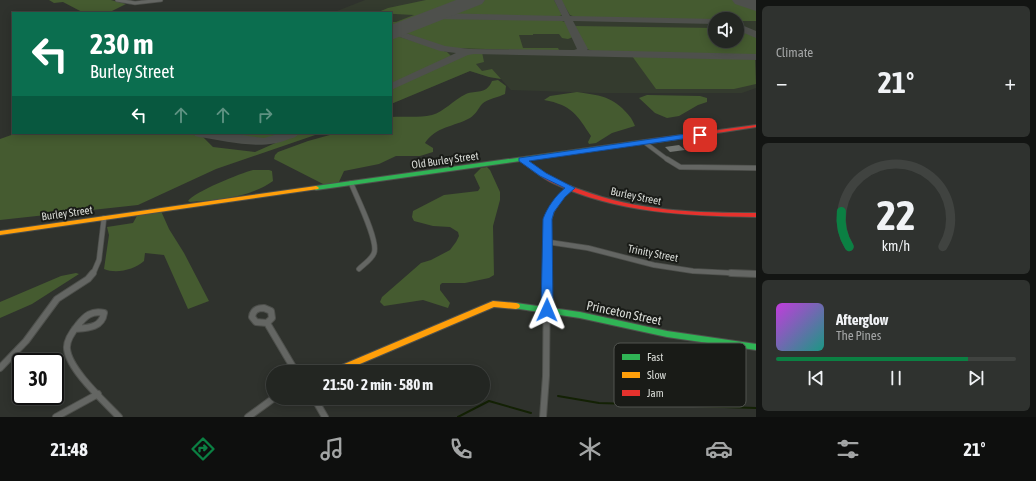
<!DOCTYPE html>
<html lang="en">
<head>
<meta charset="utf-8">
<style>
  body { margin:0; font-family:"Asap Condensed",sans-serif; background:#2f322f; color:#f1f3f6; height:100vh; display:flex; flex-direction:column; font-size:15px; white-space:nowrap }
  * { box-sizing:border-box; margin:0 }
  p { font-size:13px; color:#a3a5a5 }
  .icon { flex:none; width:22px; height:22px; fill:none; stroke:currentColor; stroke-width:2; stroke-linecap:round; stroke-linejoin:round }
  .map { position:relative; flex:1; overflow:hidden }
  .panel { display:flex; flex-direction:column; gap:6px; padding:6px; background:#131513; width:280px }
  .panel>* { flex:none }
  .hud { position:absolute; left:12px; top:12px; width:380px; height:122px; border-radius:0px; box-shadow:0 2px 10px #0003,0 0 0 1px #404340; background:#0b6e4f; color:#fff; overflow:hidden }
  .tools { position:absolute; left:708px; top:12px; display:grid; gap:8px }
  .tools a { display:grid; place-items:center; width:36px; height:36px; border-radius:50%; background:#232622; box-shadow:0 2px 10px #0003,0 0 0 1px #404340; font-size:20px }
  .speed { position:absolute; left:12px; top:353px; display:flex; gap:8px; font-size:20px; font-weight:700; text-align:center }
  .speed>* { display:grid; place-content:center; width:52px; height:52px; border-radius:50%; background:#232622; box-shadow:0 2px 10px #0003,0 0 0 1px #404340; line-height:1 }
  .speed .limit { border:2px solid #111; border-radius:6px; background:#fff; color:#111 }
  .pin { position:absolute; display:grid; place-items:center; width:34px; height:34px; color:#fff; margin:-17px; border-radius:8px; box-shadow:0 2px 6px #0006 }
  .me { position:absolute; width:44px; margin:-22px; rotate:1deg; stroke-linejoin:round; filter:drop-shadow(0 0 3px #0008) }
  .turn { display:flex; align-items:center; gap:14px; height:84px; padding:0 12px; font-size:18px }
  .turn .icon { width:52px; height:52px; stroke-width:2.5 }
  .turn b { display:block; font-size:28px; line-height:34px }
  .lanes { display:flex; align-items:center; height:38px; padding:0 12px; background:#0003; justify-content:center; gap:20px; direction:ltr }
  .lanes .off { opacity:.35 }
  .big { font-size:30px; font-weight:700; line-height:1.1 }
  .panel .widget { flex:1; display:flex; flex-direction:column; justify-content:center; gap:6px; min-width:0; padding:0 14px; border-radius:6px; background:#2f322f }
  .panel .dial { align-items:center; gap:0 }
  .dial svg { height:104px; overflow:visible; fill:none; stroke:#404340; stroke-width:7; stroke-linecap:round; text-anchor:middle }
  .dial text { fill:#f1f3f6; stroke:none }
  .song { display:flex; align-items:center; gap:12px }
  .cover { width:48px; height:48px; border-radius:6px; background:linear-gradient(135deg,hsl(290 70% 55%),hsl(170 70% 35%)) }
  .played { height:4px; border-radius:2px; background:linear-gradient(90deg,#0b8043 80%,#404340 80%) }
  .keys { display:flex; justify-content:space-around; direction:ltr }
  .heat { display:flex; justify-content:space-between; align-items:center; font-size:22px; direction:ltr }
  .trip { position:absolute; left:266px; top:365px; width:224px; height:40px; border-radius:20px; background:#232622; box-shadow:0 2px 10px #0003,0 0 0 1px #404340; font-weight:700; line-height:40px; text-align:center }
  .dock { display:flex; height:64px; justify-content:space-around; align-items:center; background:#0e0f0e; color:#a3a5a5 }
  .dock .icon { width:28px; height:28px }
  .dock .current { color:#0b8043 }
  .dock b { font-size:18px; color:#f1f3f6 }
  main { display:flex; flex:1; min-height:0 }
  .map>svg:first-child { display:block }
  .built { fill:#343b2e; fill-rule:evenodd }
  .green { fill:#455b30 }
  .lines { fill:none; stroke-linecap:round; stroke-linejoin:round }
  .stream { stroke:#132104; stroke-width:2 }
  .taxiway { fill:#4e504c; fill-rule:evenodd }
  .runway { fill:#4e504c; fill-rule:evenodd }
  .building { fill:#737672 }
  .street-far3-casing { stroke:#4e504c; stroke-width:4.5 }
  .street-far2-casing { stroke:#4e504c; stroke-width:5 }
  .street-far1-casing { stroke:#4e504c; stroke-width:6 }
  .street-casing { stroke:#4e504c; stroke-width:8 }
  .fast-casing { stroke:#4e504c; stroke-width:2 }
  .slow-casing { stroke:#4e504c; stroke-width:2 }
  .jam-casing { stroke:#4e504c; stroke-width:2 }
  .street-far3 { stroke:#646663; stroke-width:3 }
  .street-far2 { stroke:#646663; stroke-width:3.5 }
  .street-far1 { stroke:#646663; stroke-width:4.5 }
  .street { stroke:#646663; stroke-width:6 }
  .fast { fill:#30b455; fill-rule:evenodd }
  .slow { fill:#ff9f0a; fill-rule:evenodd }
  .jam { fill:#e5322d; fill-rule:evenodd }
  .route { fill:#1a73e8; stroke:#114b97 }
  .labels { text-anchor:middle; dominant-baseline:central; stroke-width:4; stroke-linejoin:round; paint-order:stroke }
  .street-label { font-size:11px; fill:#d8dbd6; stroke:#191b17 }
  .near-street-label { font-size:13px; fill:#d8dbd6; stroke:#191b17 }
  .key { fill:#191b17; stroke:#525550; stroke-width:1 }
  .key-label { font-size:11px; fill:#d8dbd6 }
</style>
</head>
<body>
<main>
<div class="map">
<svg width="756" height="417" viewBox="0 0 756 417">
  <rect width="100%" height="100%" fill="#2f322d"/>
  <path class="built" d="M365,0H756V88L742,93H599L511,90L501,79L489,77L470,71L391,104V13H332ZM715,19H737V41H715Z"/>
  <path class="green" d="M49,0H111L126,4L108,13H84L63,2L54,3Z
    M426,0H465L391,29V22H396L414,15L376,13L388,8Z
    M485,0H554L562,15L555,18L450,15Z
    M561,0H734L756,8V21H737V19H715V21L578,18L570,15Z
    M442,17L559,20L565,22L573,37L568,39L562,38L559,34H533V35H519L523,48H558L559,50L556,51L452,48L442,47L406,33Z
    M575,26L715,28V41H737V27L756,37V55L595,52L587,49Z
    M397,36L447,52L451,56L391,85V37Z
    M473,52H482L484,62L476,64L482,71L492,69L501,79L489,77L470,71L391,104V89L468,53Z
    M632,56L755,58L756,84L734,89H656Z
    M498,80L506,86L505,94C499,97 487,99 482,104C478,109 476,114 470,118C454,127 436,126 425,143L433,148V152L420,156H396L379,164L344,171L338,184L327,186L274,159L275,155L278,152L308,141L337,133H391V117C405,116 418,118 432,115C444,112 453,100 466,94C476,90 486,95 492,81Z
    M577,92C595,95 608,95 622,108C628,114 632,118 635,126L612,133L596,143L589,144L588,142L591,136C577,115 572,105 544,100L550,96Z
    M647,95L700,96L707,98V102L698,105L679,116L667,118L655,113L639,98Z
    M17,133H177L202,136L213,147L255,152L298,133H321L216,169L138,205L0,220V139Z
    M216,133H286L275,138L267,139Z
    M487,167L490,170L500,192V200L493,226L494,275L489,278L465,283H442L440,285V290L450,303L448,308L423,300L384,306L380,302L382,297L421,263L431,260L450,250L456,242L459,236L458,232L450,227L433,226L414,221L412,217L413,211L444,195L478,191L480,188L474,175L481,168Z
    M253,170H269L272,171L273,181C249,198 218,200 190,202L188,201C194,192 241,173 253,170Z
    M161,211L169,229L184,253L209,301L188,309L164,255L145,253L144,261C134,270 116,274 104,269L109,235L107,227L133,223L138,214Z
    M76,273L79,274L32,304L0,318V302L61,276Z"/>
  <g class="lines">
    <path class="stream" d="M558,396L599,403L756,408
      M458,417L489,401L531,413"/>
    <path class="taxiway" d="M554,0H562L570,16L718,19H715V24L573,21L588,49L587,50L756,54V60L474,54L468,55L391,90V83L456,53L440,51L391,34V30L394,29L445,46L469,49L574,50L577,49L564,21L434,19L430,16L434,13L562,16Z
      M737,23L756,31V38L737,30Z
      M193,133H227L264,138L282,133H299C297,137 293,138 289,139C261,151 228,141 199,137L195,136Z"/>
    <path class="runway" d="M456,0H485L482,4L391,40V25Z
      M732,0H756V11L735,4Z"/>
  </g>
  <path class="building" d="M679,145L685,150L670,152L665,147Z"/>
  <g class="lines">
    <defs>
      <path id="street-far3" d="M117,0L135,3L161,0"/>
      <path id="street-far2" d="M644,142L668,160"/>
      <path id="street-far1" d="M667,159L680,167L756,168
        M351,183C356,196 379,241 374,253C372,259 363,265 359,269
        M548,242L588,248L654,265L693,271L752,274
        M93,274L99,260L104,218
        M547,274C548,239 540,213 570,188"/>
      <path id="street" d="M731,273L756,274
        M264,308L271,311L272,318L267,323L256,322L252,317C253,310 257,308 264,308Z
        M267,323L296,372
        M75,329C87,328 102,328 104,313C92,310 85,316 78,325C73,331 66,341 67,349C69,370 105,402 119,417
        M0,368L26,341L57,299L88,279L93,273
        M314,398L325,417
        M56,417L98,394
        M248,417L274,398
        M543,417L546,376L547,273"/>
      <path id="fast" d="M652,139L654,140L655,141L654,142L316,190L313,188L316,186Z
        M516,303L580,312L667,331L756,344V350L667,337L580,318L513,308L512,306L513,304Z"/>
      <path id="slow" d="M316,186L318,187L319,188L318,189L0,235V231Z
        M493,301L516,303L519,304L520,306L519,308L516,309L494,307L341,372H329L330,370Z"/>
      <path id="jam" d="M756,125V127L652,143L649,141L652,139Z
        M522,158C531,162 539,170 547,175C558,182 569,186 581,190C637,211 697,213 756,213V217C688,216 616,213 553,183C541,178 531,168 520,161L519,160Z"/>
    </defs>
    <use href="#street-far3" class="street-far3-casing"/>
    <use href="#street-far2" class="street-far2-casing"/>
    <use href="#street-far1" class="street-far1-casing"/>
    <use href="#street" class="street-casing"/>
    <use href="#fast" class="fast-casing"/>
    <use href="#slow" class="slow-casing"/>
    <use href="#jam" class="jam-casing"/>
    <use href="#street-far3" class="street-far3"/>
    <use href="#street-far2" class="street-far2"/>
    <use href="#street-far1" class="street-far1"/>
    <use href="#street" class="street"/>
    <use href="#fast" class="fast"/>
    <use href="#slow" class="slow"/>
    <use href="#jam" class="jam"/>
  </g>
  <path class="route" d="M700,132L703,133V136L529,161L546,173L575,188L565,197L554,212L552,219L553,310L551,313H543L541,310L543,219C547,208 555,196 565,188L540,176L519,161V158Z"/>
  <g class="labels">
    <g class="street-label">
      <text transform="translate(445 160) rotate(-8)">Old Burley Street</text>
      <text transform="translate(636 196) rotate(12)">Burley Street</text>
      <text transform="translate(67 213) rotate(-8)">Burley Street</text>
      <text transform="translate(653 253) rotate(11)">Trinity Street</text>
    </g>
    <g class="near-street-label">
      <text transform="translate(624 313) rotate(12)">Princeton Street</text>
    </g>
  </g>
  <rect x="614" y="343" width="132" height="64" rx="6" class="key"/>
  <rect x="622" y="354" width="18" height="6" fill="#30b455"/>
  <rect x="622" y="372" width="18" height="6" fill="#ff9f0a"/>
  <rect x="622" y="390" width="18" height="6" fill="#e5322d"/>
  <g class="key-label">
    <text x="647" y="361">Fast</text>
    <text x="647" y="379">Slow</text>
    <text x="647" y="397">Jam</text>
  </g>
</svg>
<div class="tools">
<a><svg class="icon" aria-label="sound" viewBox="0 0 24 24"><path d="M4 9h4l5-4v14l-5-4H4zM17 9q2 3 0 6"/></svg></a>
</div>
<div class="speed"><div class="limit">30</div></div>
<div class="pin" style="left:700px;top:135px;background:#d93025"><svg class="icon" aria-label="arrive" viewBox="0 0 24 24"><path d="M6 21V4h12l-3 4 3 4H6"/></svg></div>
<svg class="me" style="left:547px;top:310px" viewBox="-20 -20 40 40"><path d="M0-17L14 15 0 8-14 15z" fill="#1a73e8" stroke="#fff" stroke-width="4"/></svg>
<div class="trip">21:50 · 2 min · 580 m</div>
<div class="hud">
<div class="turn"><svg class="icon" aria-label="left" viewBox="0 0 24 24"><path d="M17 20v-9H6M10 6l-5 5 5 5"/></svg><div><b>230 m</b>Burley Street</div></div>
<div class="lanes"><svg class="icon" aria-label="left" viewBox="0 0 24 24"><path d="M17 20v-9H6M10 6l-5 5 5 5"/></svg><svg class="icon off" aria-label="ahead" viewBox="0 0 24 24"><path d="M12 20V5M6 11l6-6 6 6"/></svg><svg class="icon off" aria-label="ahead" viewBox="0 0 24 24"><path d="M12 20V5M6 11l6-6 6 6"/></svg><svg class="icon off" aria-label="right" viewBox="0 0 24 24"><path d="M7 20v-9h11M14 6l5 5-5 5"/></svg></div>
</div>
</div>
<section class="panel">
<div class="widget"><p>Climate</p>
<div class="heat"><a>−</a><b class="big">21°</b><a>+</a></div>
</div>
<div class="widget dial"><svg viewBox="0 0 100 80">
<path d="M14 69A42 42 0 1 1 86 69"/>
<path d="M14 69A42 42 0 0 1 8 42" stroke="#0b8043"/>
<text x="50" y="56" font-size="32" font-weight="700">22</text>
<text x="50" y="72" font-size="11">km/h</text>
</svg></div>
<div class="widget">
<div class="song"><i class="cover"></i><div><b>Afterglow</b><p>The Pines</p></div></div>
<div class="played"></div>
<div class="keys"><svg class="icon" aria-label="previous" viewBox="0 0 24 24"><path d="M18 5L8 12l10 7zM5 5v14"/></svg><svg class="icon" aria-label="pause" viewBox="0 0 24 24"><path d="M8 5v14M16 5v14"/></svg><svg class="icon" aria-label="next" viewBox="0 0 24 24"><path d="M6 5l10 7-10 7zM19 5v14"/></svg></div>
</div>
</section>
</main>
<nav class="dock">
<b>21:48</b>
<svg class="icon current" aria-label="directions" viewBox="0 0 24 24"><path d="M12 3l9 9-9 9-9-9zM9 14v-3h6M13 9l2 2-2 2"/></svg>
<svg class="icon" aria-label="music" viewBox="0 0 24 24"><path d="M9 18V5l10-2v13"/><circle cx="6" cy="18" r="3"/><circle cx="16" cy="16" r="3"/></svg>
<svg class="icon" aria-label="phone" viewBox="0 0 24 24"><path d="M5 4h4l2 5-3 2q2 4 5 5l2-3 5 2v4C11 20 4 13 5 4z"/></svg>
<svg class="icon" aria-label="climate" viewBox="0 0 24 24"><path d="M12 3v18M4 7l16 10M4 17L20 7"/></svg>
<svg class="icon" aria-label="car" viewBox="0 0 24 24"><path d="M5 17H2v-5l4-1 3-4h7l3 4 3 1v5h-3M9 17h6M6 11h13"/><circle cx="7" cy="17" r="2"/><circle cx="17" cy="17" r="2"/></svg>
<svg class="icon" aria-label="filters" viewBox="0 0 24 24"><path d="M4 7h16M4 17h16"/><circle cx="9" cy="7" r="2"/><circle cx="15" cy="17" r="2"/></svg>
<b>21°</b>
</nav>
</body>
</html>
